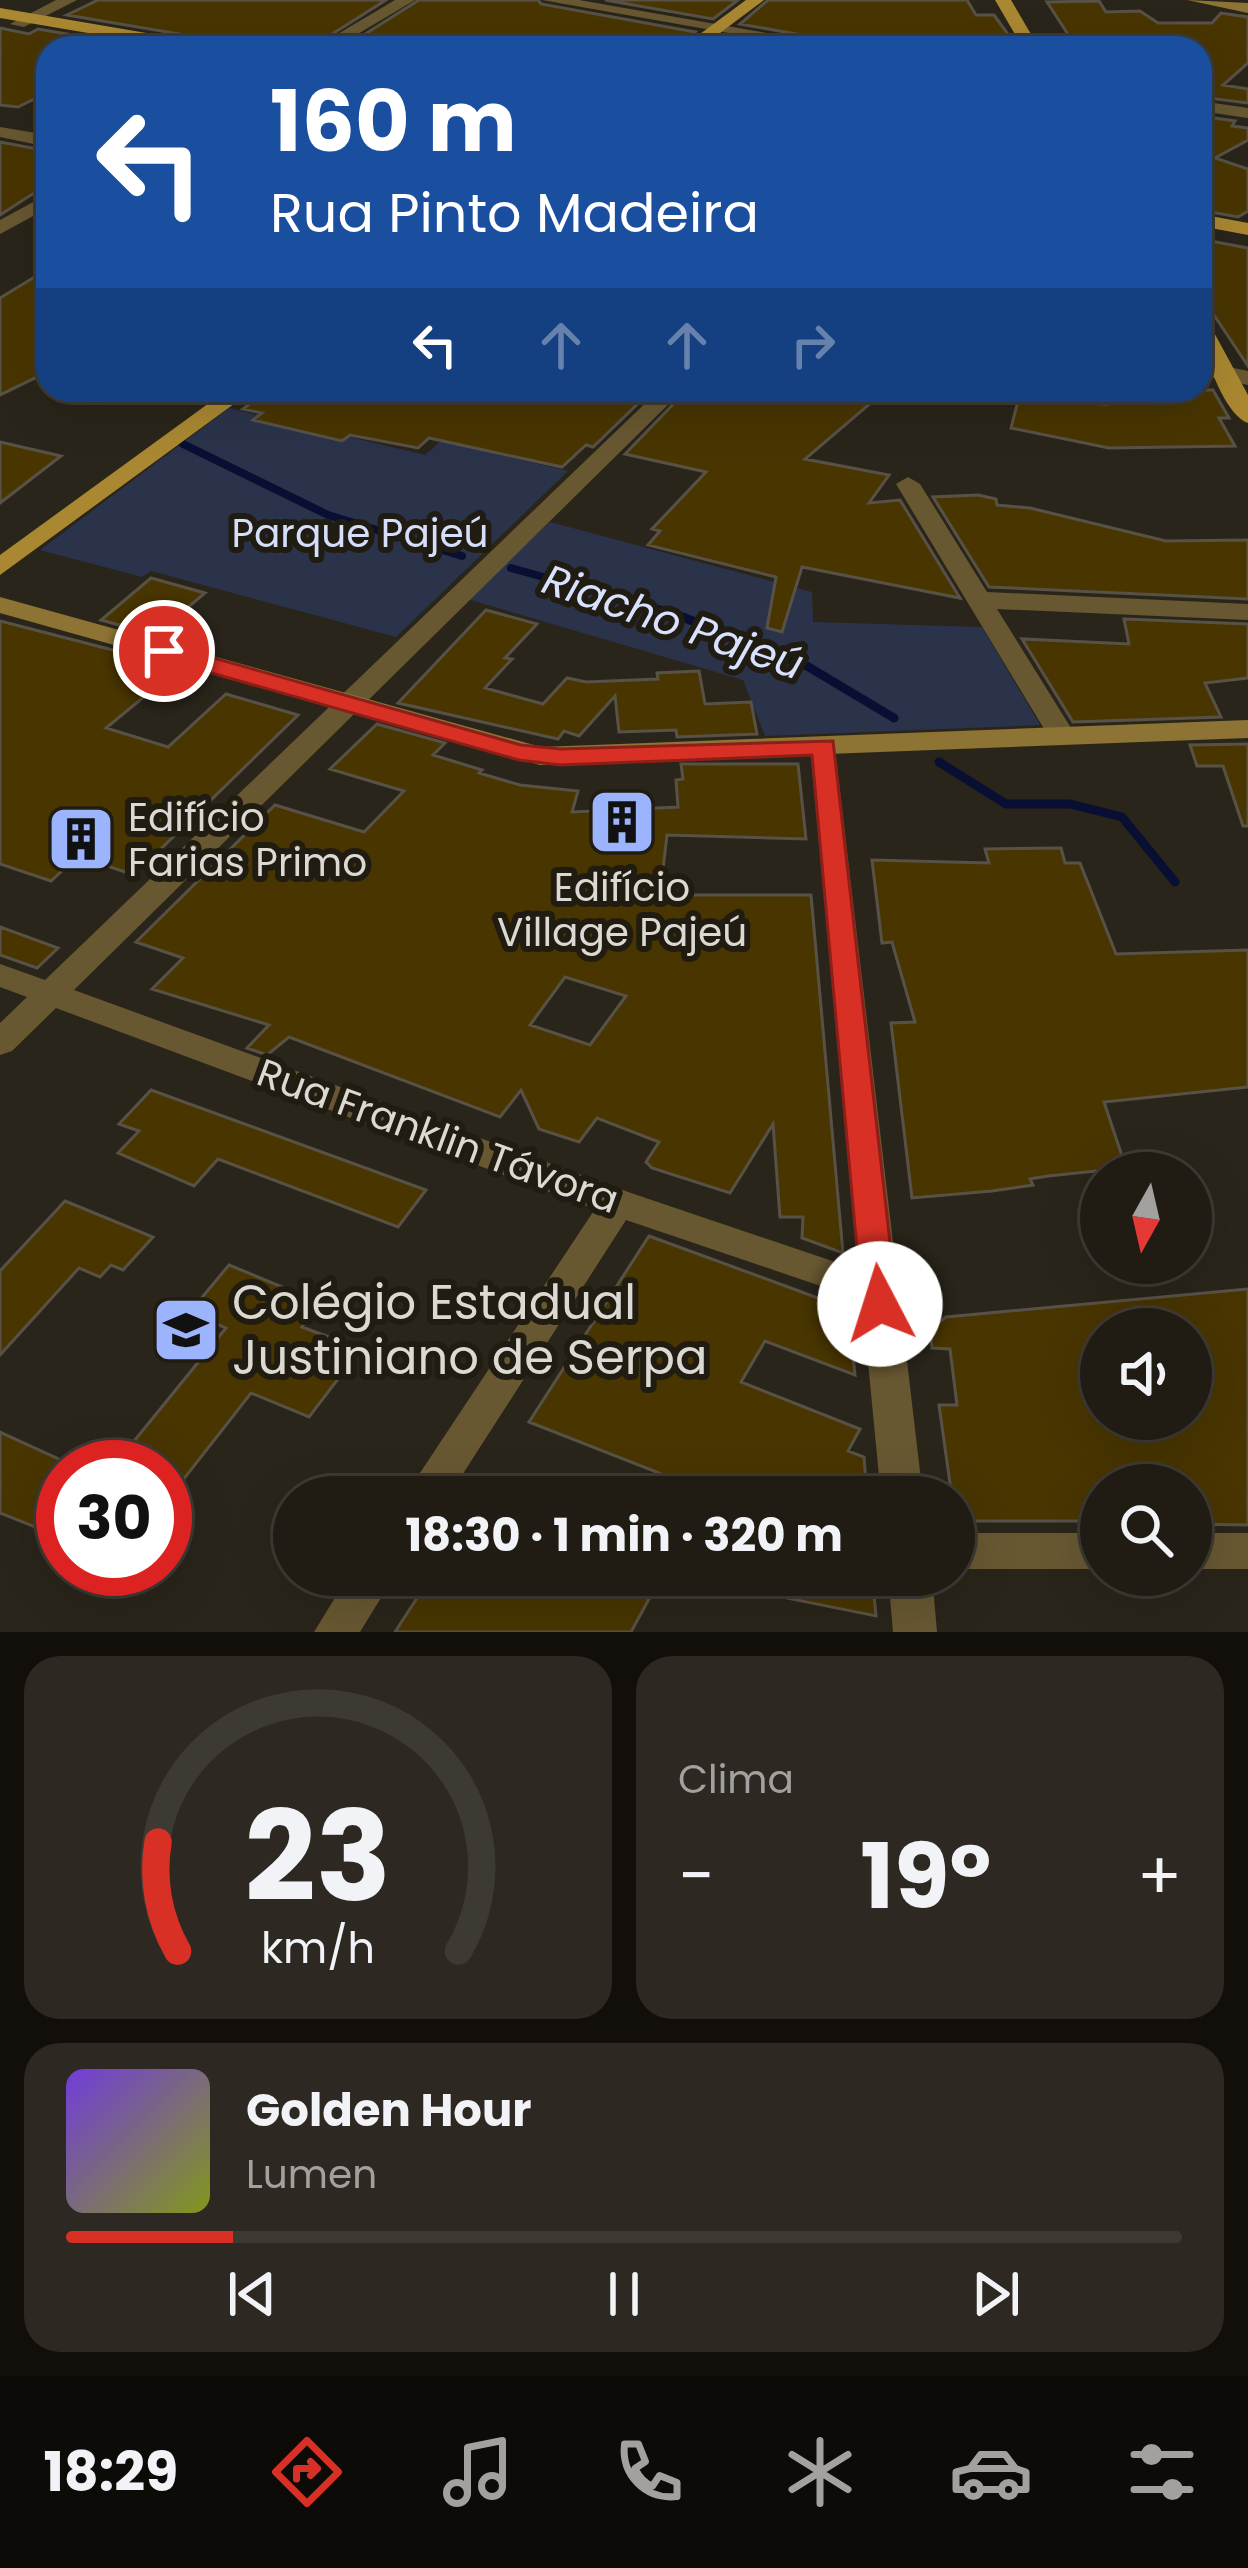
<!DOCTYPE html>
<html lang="pt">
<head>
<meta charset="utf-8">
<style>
  body { margin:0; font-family:Poppins,sans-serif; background:#2d2922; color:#f1f3f6; height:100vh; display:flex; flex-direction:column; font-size:45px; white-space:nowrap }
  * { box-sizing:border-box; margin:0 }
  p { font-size:39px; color:#a2a1a0 }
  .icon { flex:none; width:66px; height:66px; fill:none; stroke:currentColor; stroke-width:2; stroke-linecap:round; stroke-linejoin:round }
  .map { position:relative; height:1632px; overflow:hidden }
  .details { display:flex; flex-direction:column; gap:24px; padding:24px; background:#120f0b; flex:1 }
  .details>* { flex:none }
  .top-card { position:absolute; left:36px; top:36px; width:1176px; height:366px; border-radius:36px; box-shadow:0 12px 48px #0002,0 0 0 3px #3d3a34; background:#1a4fa0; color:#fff; overflow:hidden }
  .needle { width:78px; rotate:188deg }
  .tools { position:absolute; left:1080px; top:1152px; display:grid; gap:24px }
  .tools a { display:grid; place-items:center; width:132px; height:132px; border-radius:50%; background:#201c14; box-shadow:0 12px 48px #0002,0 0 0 3px #3d3a34; font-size:60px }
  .speed { position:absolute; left:36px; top:1440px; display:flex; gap:24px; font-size:60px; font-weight:700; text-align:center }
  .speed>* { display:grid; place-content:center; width:156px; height:156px; border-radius:50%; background:#201c14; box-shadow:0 12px 48px #0002,0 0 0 3px #3d3a34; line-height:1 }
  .speed .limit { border:18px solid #d22; background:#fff; color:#111 }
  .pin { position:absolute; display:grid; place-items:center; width:102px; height:102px; color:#fff; margin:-51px; border:6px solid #fff; border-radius:50%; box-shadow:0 3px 12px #0007 }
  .me { position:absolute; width:132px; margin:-66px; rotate:355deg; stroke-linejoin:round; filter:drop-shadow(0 0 9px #0008) }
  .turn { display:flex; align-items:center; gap:42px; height:252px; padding:0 36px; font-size:54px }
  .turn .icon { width:156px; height:156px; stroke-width:2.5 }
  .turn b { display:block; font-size:84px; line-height:102px }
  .lanes { display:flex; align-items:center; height:114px; padding:0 36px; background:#0003; justify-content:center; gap:60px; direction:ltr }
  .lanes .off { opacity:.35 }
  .big { font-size:90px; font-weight:700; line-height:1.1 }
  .details .tile { flex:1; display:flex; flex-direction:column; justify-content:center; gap:18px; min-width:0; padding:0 42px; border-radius:36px; background:#2d2922 }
  .details .dial { align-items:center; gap:0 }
  .dial svg { height:312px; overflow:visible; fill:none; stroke:#3d3a34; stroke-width:7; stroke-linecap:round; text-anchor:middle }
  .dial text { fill:#f1f3f6; stroke:none }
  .song { display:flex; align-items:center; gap:36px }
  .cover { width:144px; height:144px; border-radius:18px; background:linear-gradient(135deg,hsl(260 70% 55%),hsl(70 70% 35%)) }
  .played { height:12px; border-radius:6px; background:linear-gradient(90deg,#d93025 15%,#3d3a34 15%) }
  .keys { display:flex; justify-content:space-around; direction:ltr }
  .heat { display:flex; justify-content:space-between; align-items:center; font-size:66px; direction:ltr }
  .details .tiles { flex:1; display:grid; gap:24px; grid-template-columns:1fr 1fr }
  .tile:last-child { grid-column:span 2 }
  .trip { position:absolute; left:273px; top:1476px; width:702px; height:120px; border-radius:60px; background:#201c14; box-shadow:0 12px 48px #0002,0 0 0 3px #3d3a34; font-weight:700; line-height:120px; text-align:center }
  .tab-bar { display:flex; height:192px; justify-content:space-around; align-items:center; background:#0d0b08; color:#a2a1a0 }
  .tab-bar .icon { width:84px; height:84px }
  .tab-bar .selected { color:#d93025 }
  .tab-bar b { font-size:54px; color:#f1f3f6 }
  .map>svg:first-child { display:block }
  .green { fill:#2b334b }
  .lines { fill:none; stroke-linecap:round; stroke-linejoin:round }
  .stream-far1 { stroke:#090f33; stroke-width:8 }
  .stream { stroke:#090f33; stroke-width:9 }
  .building { fill:#483500; stroke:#585246; stroke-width:3; fill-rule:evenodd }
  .street { fill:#685832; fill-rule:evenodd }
  .secondary { fill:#8d7334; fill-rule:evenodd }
  .primary { fill:#aa8832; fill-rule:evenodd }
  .route { fill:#d93025; stroke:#8d1f18; stroke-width:3 }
  .labels { text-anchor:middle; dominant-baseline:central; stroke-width:12; stroke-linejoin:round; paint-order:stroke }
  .park-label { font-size:39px; fill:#d5dffb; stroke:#211c11 }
  .poi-label { font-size:39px; fill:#dcd9d2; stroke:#211c11; text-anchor:start }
  .street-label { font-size:39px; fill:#dcd9d2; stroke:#211c11 }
  .water-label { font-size:42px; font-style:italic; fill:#d8e2fe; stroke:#211c11 }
  .near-poi-label { font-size:48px; fill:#dcd9d2; stroke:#211c11; text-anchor:start }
</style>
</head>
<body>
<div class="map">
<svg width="1248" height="1632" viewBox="0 0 1248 1632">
  <rect width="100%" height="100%" fill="#2a251a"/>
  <path class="green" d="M229,408L425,455L441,441L568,471L396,637L151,571L142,577L40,550Z
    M550,522L812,592L813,622L982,627L1040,725L765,736L743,680L467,599Z"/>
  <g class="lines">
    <path class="stream-far1" d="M183,444L328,515L462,556
      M511,568L676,614"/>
    <path class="stream" d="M667,611L807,666L894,718
      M939,762L1006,804H1070L1122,817L1175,882"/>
  </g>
  <path class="building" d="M98,0H386L310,48L256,47L67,15Z
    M419,0H538L541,4L695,32L677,48H575L518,39L497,48H343Z
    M605,0H738L713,19Z
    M768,0H967L976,15H994L1018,48H856L853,44L740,24Z
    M1099,1L1106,12L1140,11L1158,23H1212L1221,13L1248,17V63L1223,85L1248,89V103L1200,97V48H1077L1047,2Z
    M0,28L29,34L38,29L149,48H48V92L18,107L0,105Z
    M1200,116L1235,121L1232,126L1248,128V140L1215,158L1248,169V211L1238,217L1200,210Z
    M0,142L48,151V184L0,215Z
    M1200,239L1248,248V366L1200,294Z
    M48,269V384L35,378L0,395V298Z
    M268,390H652L593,447L586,445L562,467L429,438L418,448L350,435L342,441L253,420L262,413L243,409Z
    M687,390H848L879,396L805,459L889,475L869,503L900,500L960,598L802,567L782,632L767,628L776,577L648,545L660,531L652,529L706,472L625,454Z
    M1176,390H1213L1229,418H1219L1235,446L1109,448L1011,428L1019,397L1106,404L1105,398L1179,399Z
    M0,442L61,456L0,503Z
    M978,495L996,499L997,505L1030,508L1166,541L1248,540V599L989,587L933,497Z
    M151,578L205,593L155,635L101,620Z
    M486,610L537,624L505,658L512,659L485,688L543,704L567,678L586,682L658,679L657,673L699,671L705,704L751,702L757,734L677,737L676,730L619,732L615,696L579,736L564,731L558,739L398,703Z
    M1124,619L1248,624V678L1205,683L1221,717L1073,722L1022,639L1129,644Z
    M0,621L132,655L125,660L173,673L106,728L168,747L226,694L298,715L134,875L78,856L51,881L0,864Z
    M377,724L445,743L433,755L482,770L479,773L520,785L578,791L572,812L678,807L676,780L683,779L681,764H798L806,839L667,835L660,895H811L843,1253L802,1238L803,1217H780L773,1124L730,1193L652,1168L646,1162L659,1142L597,1118L579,1142L539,1129L521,1090L500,1117L289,1037L267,1055L247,1048L269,1025L152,989L183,958L136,942L275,805L364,832L404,791L330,769ZM565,977L626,996L590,1045L530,1025Z
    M1248,744V826H1243L1223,766H1197L1190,745Z
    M1061,848L1065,863H1080L1116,954L1248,950V1087L1104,1102L1126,1168L1048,1176L1030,1179L1033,1185L992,1191L912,1198L891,1023L915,1022L892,942L882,943L872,860L989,863L985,849Z
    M0,927L58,948L37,968L0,955Z
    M151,1090L426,1190L398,1227L218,1159L194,1186L118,1153L139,1131L119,1124Z
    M65,1201L153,1237L123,1270L111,1265L100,1277L79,1268L0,1355V1271Z
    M649,1236L848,1309L855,1375L765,1341L741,1382L860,1429L848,1451L864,1457L867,1497H720L529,1422Z
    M229,1265L321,1303L302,1327L361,1349L309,1417L251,1393L165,1503V1467H113L226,1328L203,1318L213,1306L199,1301Z
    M1248,1289V1525L1191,1524V1485H1101V1521H964L954,1512L939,1405H957L950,1349L932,1348L930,1330L946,1317ZM1101,1329H1191V1419H1101Z
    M0,1432L63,1461V1538L0,1513Z
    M432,1575H662L631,1632H395Z
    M733,1575H872L876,1616L732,1587Z"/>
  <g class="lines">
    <path class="street" d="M56,0H77L24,27L10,24Z
      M395,0H415L334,48H314Z
      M542,0H579L852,48H813Z
      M1200,101L1248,108V118L1200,111Z
      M0,127L48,135V147L0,137Z
      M48,194V208L0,234V220Z
      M1200,361L1248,371V385L1200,375Z
      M659,390H683L74,990L631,1193L859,1270L810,746L824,737L834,740L923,1497H881L862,1300L626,1220L448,1497H404L595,1209L56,1008L12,1051L0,1055V1023L27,997L0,987V964L45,980Z
      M908,477L920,484L987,592L1248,604V620L997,609L1076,736L1072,742H1052L896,484Z
      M954,1533H1101V1569H954Z
      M1191,1533H1248V1569H1191Z
      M349,1575H395L360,1632H314Z
      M888,1575H932L937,1632H893Z"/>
    <path class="secondary" d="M1187,0L1248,3V13Z
      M0,597L541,747L1248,720V738L540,765L0,613Z"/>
    <path class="primary" d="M746,0H764L700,48H681Z
      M995,0H1011L1039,48H1023Z
      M0,8L205,43L213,48H176L0,18Z
      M1200,214L1248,223V235L1200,226Z
      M1200,321L1211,327L1248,395V423C1223,414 1200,346 1200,321Z
      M227,390H253L0,575V555Z"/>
  </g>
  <path class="route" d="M164,644L521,745L560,749L833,741L897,1304L892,1313L880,1317L867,1313L862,1304L812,755L560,765L519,760L155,657L151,651Z"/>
  <defs>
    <symbol id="building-square" viewBox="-11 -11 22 22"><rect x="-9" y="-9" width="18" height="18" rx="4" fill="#9cb4fd" stroke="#211c11"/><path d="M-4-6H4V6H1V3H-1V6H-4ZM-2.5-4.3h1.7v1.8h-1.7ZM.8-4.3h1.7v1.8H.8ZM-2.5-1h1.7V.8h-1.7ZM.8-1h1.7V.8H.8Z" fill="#111"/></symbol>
    <symbol id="school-square" viewBox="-11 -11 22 22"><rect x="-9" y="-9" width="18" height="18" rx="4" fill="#9cb4fd" stroke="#211c11"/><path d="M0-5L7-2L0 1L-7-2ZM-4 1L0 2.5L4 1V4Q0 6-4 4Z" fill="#111"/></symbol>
  </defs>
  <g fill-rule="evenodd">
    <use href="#building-square" x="584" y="784" width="76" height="76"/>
    <use href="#building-square" x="43" y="801" width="76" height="76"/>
    <use href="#school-square" x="148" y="1292" width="76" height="76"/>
  </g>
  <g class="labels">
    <g class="park-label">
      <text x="360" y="533">Parque Pajeú</text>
    </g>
    <g class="poi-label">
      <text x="128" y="817">Edifício<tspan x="128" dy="45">Farias Primo</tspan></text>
      <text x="622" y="887" text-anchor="middle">Edifício<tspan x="622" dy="45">Village Pajeú</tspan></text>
    </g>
    <g class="street-label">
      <text transform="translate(438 1136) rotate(20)">Rua Franklin Távora</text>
    </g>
    <g class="water-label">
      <text transform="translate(673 622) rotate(19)">Riacho Pajeú</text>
    </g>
    <g class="near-poi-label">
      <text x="232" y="1302">Colégio Estadual<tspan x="232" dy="55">Justiniano de Serpa</tspan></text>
    </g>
  </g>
</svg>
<div class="tools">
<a><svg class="needle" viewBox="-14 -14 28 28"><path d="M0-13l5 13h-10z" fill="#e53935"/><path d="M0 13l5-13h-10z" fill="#a2a1a0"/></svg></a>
<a><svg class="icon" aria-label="sound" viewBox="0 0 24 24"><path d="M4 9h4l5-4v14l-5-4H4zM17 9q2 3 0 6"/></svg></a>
<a><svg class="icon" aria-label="search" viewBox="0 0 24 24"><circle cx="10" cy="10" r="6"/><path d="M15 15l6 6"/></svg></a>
</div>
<div class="speed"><div class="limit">30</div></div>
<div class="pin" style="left:164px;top:651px;background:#d93025"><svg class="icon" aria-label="arrive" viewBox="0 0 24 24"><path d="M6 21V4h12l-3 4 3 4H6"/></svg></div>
<svg class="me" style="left:880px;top:1304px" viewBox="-20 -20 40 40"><circle r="19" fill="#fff"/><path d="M0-13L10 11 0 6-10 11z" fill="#d93025"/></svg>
<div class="trip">18:30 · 1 min · 320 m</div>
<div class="top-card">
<div class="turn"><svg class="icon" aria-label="left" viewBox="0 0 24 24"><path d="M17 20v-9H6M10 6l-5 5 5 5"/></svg><div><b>160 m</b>Rua Pinto Madeira</div></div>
<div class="lanes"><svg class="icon" aria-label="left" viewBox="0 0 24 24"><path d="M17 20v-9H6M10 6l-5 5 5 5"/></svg><svg class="icon off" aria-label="ahead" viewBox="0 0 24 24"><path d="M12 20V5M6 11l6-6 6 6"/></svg><svg class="icon off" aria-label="ahead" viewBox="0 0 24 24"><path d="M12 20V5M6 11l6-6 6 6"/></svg><svg class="icon off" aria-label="right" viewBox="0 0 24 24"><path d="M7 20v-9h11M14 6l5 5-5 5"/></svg></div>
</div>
</div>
<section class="details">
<div class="tiles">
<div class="tile dial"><svg viewBox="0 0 100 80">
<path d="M14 69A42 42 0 1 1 86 69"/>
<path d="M14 69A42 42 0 0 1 9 41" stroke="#d93025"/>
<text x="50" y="56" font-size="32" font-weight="700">23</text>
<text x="50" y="72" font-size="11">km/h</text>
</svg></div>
<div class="tile"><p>Clima</p>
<div class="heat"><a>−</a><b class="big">19°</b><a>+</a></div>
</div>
<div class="tile">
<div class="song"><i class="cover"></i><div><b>Golden Hour</b><p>Lumen</p></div></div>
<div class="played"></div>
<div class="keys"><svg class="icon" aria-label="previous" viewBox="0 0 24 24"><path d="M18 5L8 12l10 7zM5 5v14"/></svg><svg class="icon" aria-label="pause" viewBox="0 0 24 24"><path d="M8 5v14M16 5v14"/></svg><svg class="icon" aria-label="next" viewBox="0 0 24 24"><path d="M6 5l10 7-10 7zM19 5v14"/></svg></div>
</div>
</div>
</section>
<nav class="tab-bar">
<b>18:29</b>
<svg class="icon selected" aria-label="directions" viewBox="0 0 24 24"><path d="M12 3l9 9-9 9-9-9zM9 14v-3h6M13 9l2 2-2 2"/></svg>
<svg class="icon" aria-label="music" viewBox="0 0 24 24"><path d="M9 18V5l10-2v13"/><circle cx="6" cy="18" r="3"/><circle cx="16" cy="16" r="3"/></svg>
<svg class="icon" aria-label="phone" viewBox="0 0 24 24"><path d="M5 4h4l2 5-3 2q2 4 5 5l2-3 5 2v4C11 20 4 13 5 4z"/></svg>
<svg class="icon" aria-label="climate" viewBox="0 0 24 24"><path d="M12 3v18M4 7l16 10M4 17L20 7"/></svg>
<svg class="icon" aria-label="car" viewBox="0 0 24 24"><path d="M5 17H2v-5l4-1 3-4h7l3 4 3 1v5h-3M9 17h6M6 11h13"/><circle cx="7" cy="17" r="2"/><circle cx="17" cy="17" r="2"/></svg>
<svg class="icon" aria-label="filters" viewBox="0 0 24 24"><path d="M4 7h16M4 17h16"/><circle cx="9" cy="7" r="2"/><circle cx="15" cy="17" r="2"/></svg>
</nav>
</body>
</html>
